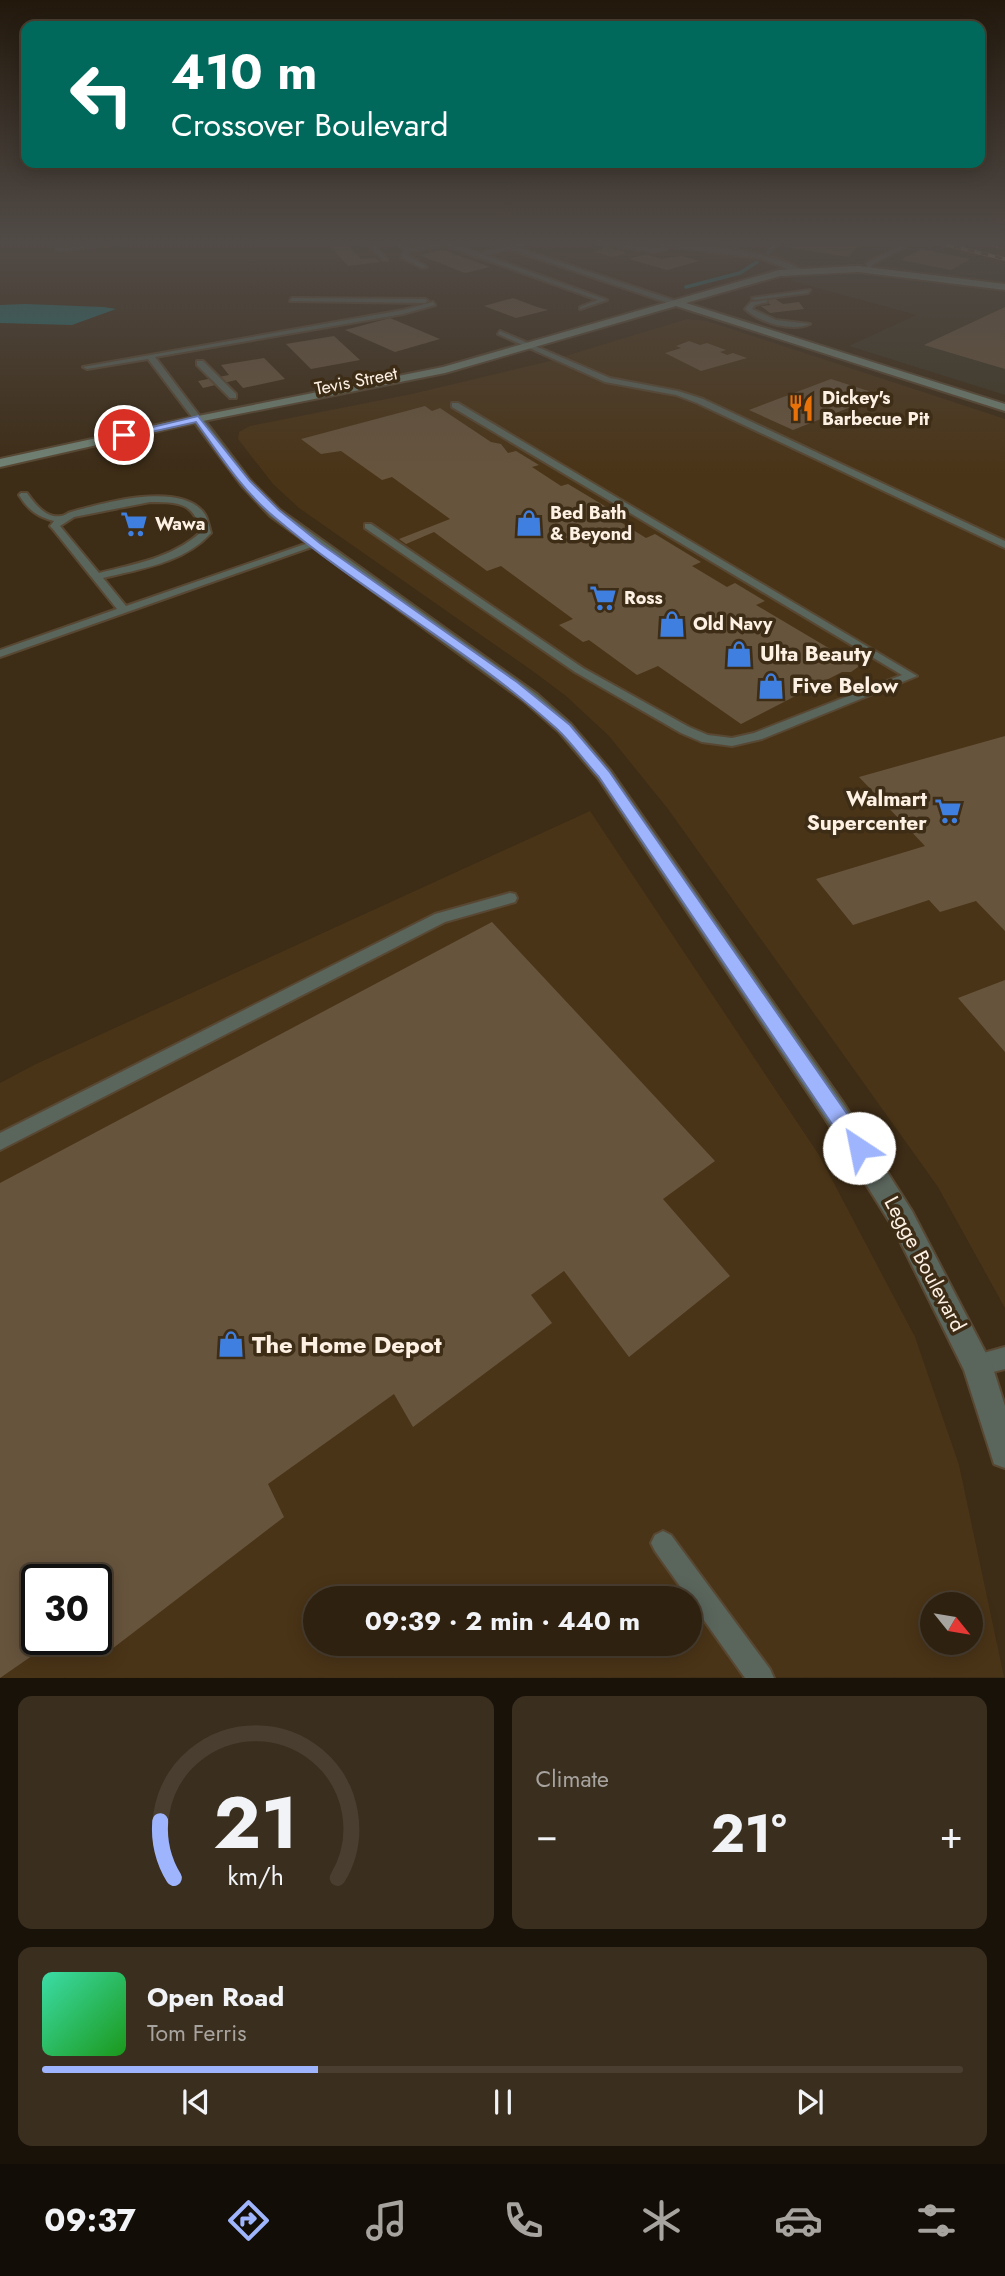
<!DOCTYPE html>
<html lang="en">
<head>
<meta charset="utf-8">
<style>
  body { margin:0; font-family:Jost,sans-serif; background:#3a2e1e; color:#f1f3f6; height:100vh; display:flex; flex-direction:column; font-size:26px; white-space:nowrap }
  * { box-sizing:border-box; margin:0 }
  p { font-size:23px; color:#a7a39f }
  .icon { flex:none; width:38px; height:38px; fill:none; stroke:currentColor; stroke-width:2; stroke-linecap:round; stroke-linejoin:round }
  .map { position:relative; height:1678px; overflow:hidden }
  .side { display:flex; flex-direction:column; gap:18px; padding:18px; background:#191209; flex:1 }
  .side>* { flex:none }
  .guide { position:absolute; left:21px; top:21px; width:964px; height:147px; border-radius:14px; box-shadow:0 4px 18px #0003,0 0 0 2px #493e30; background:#00695c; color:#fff; overflow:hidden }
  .needle { width:46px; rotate:120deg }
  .fabs { position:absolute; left:920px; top:1592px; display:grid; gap:14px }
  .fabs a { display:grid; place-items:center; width:63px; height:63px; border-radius:50%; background:#2e2110; box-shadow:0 4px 18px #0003,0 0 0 2px #493e30; font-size:35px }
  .speed { position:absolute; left:21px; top:1564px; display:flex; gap:14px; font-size:35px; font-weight:700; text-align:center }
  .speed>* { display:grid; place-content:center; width:91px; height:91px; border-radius:50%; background:#2e2110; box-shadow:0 4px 18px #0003,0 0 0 2px #493e30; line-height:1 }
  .speed .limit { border:4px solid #111; border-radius:10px; background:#fff; color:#111 }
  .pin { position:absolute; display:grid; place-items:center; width:60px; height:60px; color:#fff; margin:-30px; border:4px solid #fff; border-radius:50%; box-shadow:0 2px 7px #0007 }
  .me { position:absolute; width:77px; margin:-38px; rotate:326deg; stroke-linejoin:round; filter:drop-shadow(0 0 5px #0008) }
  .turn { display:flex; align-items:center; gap:24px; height:147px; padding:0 35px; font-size:32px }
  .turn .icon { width:91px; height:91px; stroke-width:2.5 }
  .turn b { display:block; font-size:49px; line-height:60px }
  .big { font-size:52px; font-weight:700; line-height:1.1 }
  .side .widget { flex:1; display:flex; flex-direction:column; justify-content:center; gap:10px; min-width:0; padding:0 24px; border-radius:14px; background:#3a2e1e }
  .side .dial { align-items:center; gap:0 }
  .dial svg { height:182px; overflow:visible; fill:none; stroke:#493e30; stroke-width:7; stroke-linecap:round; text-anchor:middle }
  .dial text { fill:#f1f3f6; stroke:none }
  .song { display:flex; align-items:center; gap:21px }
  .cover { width:84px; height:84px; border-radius:10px; background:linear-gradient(135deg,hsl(160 70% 55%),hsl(120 70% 35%)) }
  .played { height:7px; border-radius:4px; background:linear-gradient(90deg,#9eb4fd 30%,#493e30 30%) }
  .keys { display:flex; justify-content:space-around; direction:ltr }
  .heat { display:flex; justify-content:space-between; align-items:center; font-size:38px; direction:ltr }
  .side .tiles { flex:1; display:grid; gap:18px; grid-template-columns:1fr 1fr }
  .widget:last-child { grid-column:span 2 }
  .trip { position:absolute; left:303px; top:1586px; width:399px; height:70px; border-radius:35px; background:#2e2110; box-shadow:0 4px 18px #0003,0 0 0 2px #493e30; font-weight:700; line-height:70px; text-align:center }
  .dock { display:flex; height:112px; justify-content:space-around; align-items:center; background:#120d06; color:#a7a39f }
  .dock .icon { width:49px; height:49px }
  .dock .active { color:#9eb4fd }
  .dock b { font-size:32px; color:#f1f3f6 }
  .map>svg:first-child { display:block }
  .built { fill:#4a3417; fill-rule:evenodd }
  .industrial { fill:#3e3725 }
  .water { fill:#1f7376 }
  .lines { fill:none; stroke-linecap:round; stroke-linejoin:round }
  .stream { stroke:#1f7376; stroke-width:3.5 }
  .building { fill:#67543d }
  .service-casing { stroke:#584833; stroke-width:4 }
  .minor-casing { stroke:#584833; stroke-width:4 }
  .tertiary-casing { stroke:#584833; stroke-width:4 }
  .secondary-casing { stroke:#584833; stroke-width:4 }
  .path { stroke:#988977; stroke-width:2; stroke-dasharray:2 2.5; stroke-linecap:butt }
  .service { fill:#5a655c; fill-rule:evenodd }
  .minor { fill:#5a655c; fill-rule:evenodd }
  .tertiary { fill:#5a655c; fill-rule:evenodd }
  .secondary { fill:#718375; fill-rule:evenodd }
  .rail-casing { stroke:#a59785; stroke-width:3.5 }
  .rail { stroke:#3d2c16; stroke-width:2.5; stroke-dasharray:7; stroke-linecap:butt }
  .route { fill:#9eb4fd; stroke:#6775a4; stroke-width:2 }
  .labels { text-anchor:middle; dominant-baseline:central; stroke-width:7; stroke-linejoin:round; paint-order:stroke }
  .far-street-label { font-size:18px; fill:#fdf1e4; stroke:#3d2c16 }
  .far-poi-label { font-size:18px; font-weight:bold; fill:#fdf1e4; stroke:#3d2c16; text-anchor:start }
  .poi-label { font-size:21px; font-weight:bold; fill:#fdf1e4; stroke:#3d2c16; text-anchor:start }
  .street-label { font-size:21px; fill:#fdf1e4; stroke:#3d2c16 }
  .near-poi-label { font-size:24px; font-weight:bold; fill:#fdf1e4; stroke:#3d2c16; text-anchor:start }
</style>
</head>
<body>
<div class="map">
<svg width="1005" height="1678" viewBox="0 0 1005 1678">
  <rect width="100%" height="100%" fill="#3d2c16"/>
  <path class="built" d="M687,319L707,321L1005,419V1308L938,1187L668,809L609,736L566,696L534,672L299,508L273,484L238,439L239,432L250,426L412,394L546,362Z
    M590,811L819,1155L915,1337L959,1465L1004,1677L0,1678V1083L36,1064ZM37,1580H96V1640H37ZM315,1598H690V1643H315ZM933,1605H971V1643H933Z"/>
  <path class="industrial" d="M789,240H907L1005,265V395L849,346L916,315L789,280L816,273L778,254Z"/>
  <path class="water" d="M25,304L104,307L116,309L72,325L0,323V305Z"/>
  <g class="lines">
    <path class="stream" d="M768,253L779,240
      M686,287L740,273L757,262"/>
  </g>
  <path class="building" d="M325,240L333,243L358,240L362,245L349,246L361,259L375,258L380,262L348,266Z
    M796,240H874L872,244L860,242L849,257L790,248Z
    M609,247L627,253L612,257L594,251Z
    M921,249L970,259L951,270L901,260Z
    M443,250L490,267L465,273L419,255Z
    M645,254L662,259L681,256L699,261L667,270L629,259Z
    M771,296L783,304L799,302L804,309L770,313L761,306L771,305L759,297Z
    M513,298L537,307L548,310L516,318L484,306Z
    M1005,307V369L924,345L928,343Z
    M390,318L440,339L395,352L345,330Z
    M334,336L360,360L311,369L286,344Z
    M689,341L700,345L707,343L726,350L720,352L727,355L733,353L747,358L701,371L665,353L681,348L676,346Z
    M264,358L285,379L243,388L236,380L203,388L198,381L229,375L221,365Z
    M831,379L881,395L793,430L749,410Z
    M425,406L432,411L440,408L491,442L501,444L508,453L516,451L539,465L532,467L561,486L568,484L613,511L606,513L646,538L655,534L701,562L692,566L727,587L735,583L765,601L756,605L837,653L851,656L857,661L858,667L851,672H842L741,724L658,666L637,675L589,640L583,642L559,625L573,619L501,566L487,571L434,532L406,544L399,539L450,519L392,477L382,480L341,451L321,454L301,439Z
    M1005,736V931L976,901L940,912L929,900L853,925L816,879L925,846L859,777Z
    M492,922L715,1161L663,1199L730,1276L629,1357L564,1271L531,1295L552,1323L413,1427L394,1394L268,1484L284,1517L108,1652L96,1621V1580H37V1640H55L0,1678V1183Z
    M1005,980V1052L958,998Z"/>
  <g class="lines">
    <defs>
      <path id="service" d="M365,240H371L387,260H383Z
        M401,240H408L403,243L409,248L438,243L433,240H441L479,253L512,246V248L485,255L607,300L580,309V307L598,300L444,245L410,251L407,255L427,267L422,268L401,257L405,250L396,243Z
        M577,240L654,248L662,247L668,243L671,245L666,250L654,252Z
        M894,242H898L905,247L872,265L871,271H867V263L898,247Z
        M810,290L808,293L755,300L752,298Z
        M292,298L425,299L428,301L425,303L290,301Z
        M767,300V302L755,305L752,309L776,320L810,324C792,332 760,323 745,309L751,302Z
        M433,302L435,305L403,314L155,357L202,419L198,421H195L148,359L87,369L83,367L403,310Z
        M500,331L610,378L678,391L703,399L1005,541V548L697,403L676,395L605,382L498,334Z
        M197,361H203L236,394V398H230L197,365Z
        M452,403H458L917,676L762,739L732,746L702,742L681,733L575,672L365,528V524H371L583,668L689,727L708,735L732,738L754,733L902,675L452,407Z
        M21,493H27C34,503 46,519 61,516C64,516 67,513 71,512C103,503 180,481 204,513C208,518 209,527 211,533C184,563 140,569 103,578L126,606L311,542L320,544L0,657V650L117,609L52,528L50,526L54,521C38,517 28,510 19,495ZM150,502C178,502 194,502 201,532C172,558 135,564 99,573L60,526L74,517Z
        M510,893L515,894L517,898L515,902L445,922L0,1150V1133L435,914Z
        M1005,1347V1369L977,1376L969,1373L966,1365L969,1357Z
        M663,1531L671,1535L770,1669L774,1678H745L655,1551L651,1543L655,1535Z"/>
      <path id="minor" d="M120,240H145L59,251L55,249Z
        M526,240H538L510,249L506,247Z
        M617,240C659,239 771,248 804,271L797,273L760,258Z
        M194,417H202L250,480L280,510L537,694L571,724L610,770L844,1104L912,1211L992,1365L1005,1406V1468L994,1464L964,1370L894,1229L826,1120L598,778L559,732L525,702L270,516L242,486L192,419Z"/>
      <path id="tertiary" d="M483,240H495L679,302L671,304Z"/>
      <path id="secondary" d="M858,266L1005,284V290L858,272L780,276L686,303L1005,404V411L676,306L445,373L198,422L0,467V459L198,416L443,367L779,270Z"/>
    </defs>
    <use href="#service" class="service-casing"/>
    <use href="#minor" class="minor-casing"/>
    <use href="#tertiary" class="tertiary-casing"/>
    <use href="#secondary" class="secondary-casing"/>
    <path class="path" d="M970,240L1005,249"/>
    <use href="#service" class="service"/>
    <use href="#minor" class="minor"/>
    <use href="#tertiary" class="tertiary"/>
    <use href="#secondary" class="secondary"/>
    <defs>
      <path id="rail" d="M927,240L1005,259"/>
    </defs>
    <use href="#rail" class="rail-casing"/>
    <use href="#rail" class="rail"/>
  </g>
  <linearGradient id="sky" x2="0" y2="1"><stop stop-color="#22180c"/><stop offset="0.51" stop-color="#514b47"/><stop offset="1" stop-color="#514b47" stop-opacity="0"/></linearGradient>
  <rect width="1005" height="475" fill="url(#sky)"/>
  <path class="route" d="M198,416L250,481L279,510L321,544L517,682L570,725L609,771L866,1141L869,1148L866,1154L859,1157L852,1154L599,777C585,762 572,743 557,729C469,649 363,593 273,516C242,490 219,454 196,422L124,438L119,435Z"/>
  <defs>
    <symbol id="restaurant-bare" viewBox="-9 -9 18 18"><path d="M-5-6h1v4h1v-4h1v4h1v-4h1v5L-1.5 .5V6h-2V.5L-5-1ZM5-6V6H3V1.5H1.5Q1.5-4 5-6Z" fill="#e8710a" stroke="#3d2c16" stroke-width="2.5" paint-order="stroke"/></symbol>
    <symbol id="shop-bare" viewBox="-9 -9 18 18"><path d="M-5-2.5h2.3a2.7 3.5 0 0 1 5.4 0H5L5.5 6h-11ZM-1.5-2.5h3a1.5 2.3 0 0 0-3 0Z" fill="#3f7fe0" stroke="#3d2c16" stroke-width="2.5" paint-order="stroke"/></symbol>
    <symbol id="supermarket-bare" viewBox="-9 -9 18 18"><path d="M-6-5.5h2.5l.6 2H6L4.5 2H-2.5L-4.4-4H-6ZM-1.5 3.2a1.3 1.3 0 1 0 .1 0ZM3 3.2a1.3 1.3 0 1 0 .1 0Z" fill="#3f7fe0" stroke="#3d2c16" stroke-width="2.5" paint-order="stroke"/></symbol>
  </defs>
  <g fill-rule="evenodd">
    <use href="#restaurant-bare" x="782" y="389" width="38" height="38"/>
    <use href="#shop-bare" x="510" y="504" width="38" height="38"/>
    <use href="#supermarket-bare" x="115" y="505" width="38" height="38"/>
    <use href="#supermarket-bare" x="584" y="579" width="38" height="38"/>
    <use href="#shop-bare" x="653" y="605" width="38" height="38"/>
    <use href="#shop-bare" x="720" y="635" width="38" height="38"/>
    <use href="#shop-bare" x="752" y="667" width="38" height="38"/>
    <use href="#supermarket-bare" x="929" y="792" width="38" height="38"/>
    <use href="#shop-bare" x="212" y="1325" width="38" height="38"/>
  </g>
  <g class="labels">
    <g class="far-street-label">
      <text transform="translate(356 381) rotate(-11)">Tevis Street</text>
    </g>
    <g class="far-poi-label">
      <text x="822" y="398">Dickey's<tspan x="822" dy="21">Barbecue Pit</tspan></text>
      <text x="550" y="513">Bed Bath<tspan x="550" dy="21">&amp; Beyond</tspan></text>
      <text x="155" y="524">Wawa</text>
      <text x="624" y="598">Ross</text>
      <text x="693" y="624">Old Navy</text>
    </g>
    <g class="poi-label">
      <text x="760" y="654">Ulta Beauty</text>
      <text x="792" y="686">Five Below</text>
      <text x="927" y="799" text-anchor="end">Walmart<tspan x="927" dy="24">Supercenter</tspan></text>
    </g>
    <g class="street-label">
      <text transform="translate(925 1264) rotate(62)">Legge Boulevard</text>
    </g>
    <g class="near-poi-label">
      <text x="252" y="1344">The Home Depot</text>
    </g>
  </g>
</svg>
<div class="fabs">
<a><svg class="needle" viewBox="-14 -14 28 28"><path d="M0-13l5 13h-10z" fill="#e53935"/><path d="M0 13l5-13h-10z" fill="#a7a39f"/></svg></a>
</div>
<div class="speed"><div class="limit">30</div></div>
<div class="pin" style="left:124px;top:435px;background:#d93025"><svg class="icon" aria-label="arrive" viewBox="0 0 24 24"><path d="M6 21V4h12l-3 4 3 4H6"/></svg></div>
<svg class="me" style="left:859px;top:1148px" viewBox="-20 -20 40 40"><circle r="19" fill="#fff"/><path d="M0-13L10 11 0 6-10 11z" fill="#9eb4fd"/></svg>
<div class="trip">09:39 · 2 min · 440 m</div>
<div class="guide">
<div class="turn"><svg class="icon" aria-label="left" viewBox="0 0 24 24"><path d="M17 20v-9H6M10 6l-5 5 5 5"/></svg><div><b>410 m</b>Crossover Boulevard</div></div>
</div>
</div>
<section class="side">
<div class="tiles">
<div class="widget dial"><svg viewBox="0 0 100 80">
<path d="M14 69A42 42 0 1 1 86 69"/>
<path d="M14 69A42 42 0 0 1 8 44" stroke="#9eb4fd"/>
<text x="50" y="56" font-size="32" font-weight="700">21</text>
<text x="50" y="72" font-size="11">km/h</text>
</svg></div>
<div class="widget"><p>Climate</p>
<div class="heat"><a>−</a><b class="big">21°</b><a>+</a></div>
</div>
<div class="widget">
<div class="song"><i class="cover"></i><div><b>Open Road</b><p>Tom Ferris</p></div></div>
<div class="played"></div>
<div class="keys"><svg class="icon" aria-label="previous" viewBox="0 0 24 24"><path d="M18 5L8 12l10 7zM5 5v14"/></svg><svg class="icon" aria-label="pause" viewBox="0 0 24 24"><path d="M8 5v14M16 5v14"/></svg><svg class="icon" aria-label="next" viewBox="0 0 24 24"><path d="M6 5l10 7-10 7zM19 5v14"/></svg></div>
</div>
</div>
</section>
<nav class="dock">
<b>09:37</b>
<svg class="icon active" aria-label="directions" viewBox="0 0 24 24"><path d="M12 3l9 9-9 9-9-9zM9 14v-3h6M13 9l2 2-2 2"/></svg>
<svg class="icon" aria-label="music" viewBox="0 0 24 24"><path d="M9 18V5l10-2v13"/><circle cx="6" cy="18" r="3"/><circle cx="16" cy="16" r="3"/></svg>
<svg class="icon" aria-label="phone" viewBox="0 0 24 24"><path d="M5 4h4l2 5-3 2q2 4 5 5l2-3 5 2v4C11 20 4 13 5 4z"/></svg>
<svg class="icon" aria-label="climate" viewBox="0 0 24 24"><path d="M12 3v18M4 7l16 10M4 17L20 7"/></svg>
<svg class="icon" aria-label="car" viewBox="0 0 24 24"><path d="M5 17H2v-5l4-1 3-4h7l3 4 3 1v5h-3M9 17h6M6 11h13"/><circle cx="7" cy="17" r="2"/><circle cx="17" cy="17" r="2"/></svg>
<svg class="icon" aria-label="filters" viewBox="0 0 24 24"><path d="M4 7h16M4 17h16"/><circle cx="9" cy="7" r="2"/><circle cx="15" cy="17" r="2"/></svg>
</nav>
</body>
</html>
